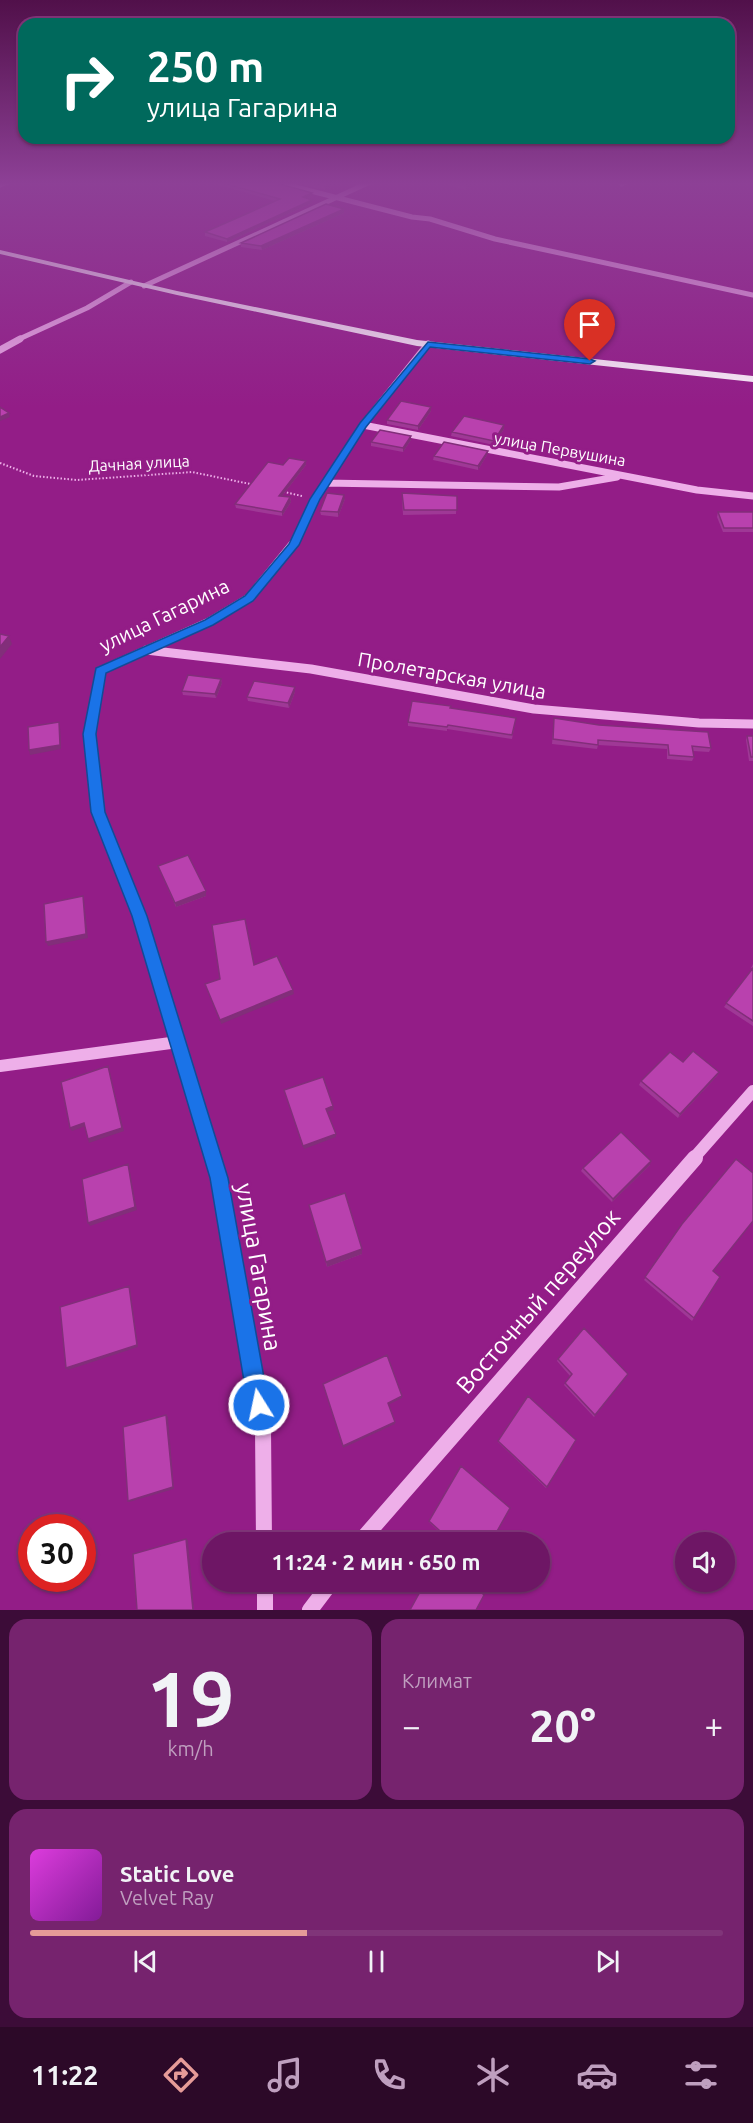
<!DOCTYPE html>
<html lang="ru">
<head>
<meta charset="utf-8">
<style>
  body { margin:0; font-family:Ubuntu,sans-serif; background:#76236e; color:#f1f3f6; height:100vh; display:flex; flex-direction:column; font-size:22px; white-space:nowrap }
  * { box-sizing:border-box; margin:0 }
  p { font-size:20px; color:#bf9fbf }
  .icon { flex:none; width:33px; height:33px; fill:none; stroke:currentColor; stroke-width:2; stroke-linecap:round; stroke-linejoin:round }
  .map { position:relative; height:1610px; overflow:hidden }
  .details { display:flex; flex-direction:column; gap:9px; padding:9px; background:#3c0c38; flex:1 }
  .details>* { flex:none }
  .top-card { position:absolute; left:18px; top:18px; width:717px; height:126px; border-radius:18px; box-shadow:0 2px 4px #0004,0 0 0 2px #803579; background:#00695c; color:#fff; overflow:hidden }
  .buttons { position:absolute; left:675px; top:1532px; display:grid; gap:12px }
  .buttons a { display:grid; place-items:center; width:60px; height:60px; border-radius:50%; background:#6e1665; box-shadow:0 2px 4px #0004,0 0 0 2px #803579; font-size:30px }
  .speed { position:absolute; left:18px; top:1514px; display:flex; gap:12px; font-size:30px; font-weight:700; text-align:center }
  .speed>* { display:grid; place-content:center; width:78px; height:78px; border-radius:50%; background:#6e1665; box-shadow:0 2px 4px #0004,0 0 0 2px #803579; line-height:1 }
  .speed .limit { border:9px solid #d22; background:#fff; color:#111 }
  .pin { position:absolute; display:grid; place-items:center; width:51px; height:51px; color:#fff; margin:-62px -26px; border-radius:50% 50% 50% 0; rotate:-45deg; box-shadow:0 0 6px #0007 }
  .pin .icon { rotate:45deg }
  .me { position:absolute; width:66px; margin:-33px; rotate:350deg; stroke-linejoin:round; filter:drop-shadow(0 0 4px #0008) }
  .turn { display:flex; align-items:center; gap:21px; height:126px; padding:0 30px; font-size:27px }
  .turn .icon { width:78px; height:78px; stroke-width:2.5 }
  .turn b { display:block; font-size:42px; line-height:51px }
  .big { font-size:45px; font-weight:700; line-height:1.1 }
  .details .widget { flex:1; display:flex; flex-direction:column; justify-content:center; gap:9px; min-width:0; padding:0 21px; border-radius:18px; background:#76236e }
  .details .dial { align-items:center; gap:0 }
  .dial b { font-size:78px; line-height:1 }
  .song { display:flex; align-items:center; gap:18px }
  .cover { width:72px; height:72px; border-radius:9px; background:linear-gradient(135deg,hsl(300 70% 55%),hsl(290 70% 35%)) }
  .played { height:6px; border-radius:3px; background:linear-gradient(90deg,#e69b98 40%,#803579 40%) }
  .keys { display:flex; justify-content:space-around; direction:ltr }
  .heat { display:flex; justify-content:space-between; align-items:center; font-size:33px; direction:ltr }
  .details .tiles { flex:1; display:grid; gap:9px; grid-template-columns:1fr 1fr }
  .widget:last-child { grid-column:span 2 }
  .trip { position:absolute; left:202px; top:1532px; width:348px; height:60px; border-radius:30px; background:#6e1665; box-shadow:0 2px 4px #0004,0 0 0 2px #803579; font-weight:700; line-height:60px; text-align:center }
  .tab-bar { display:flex; height:96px; justify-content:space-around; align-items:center; background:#2c0928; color:#bf9fbf }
  .tab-bar .icon { width:42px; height:42px }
  .tab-bar .selected { color:#e69b98 }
  .tab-bar b { font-size:27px; color:#f1f3f6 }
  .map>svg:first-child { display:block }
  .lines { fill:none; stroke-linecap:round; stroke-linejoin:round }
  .path { stroke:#eeafe9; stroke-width:2; stroke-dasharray:1.5 2; stroke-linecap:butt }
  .minor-far4 { stroke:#eeafe9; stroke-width:5 }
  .minor-far3 { stroke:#eeafe9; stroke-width:7 }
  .minor-far2 { stroke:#eeafe9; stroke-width:9 }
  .minor-far1 { stroke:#eeafe9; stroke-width:12 }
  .minor { stroke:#eeafe9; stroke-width:16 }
  .major { fill:#fff6fe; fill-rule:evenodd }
  .wall { fill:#9f3896 }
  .shaded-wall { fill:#822e7a }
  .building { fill:#b941ae; stroke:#822e7a; stroke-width:1.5 }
  .route { fill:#1a73e8; stroke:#114b97; stroke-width:1.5 }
  .labels { text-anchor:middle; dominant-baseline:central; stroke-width:6; stroke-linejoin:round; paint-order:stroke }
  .far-street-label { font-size:16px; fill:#fff; stroke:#931d87 }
  .street-label { font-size:20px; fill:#fff; stroke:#931d87 }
  .near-street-label { font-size:24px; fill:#fff; stroke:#931d87 }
</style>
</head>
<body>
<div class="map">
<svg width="753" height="1610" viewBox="0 0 753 1610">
  <rect width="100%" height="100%" fill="#931d87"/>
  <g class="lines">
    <path class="path" d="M0,463L34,476L77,480L192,472L255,485
      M280,491L302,496"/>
    <path class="minor-far4" d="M276,182L412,217L430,219L495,239L753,295
      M622,184L625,182
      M0,185L8,182
      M144,286L370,182
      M17,340L87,308L131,282"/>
    <path class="minor-far3" d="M0,350L20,339
      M363,425L697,490L753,496
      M325,483L559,487L617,477
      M293,546L315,499L363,425L428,344"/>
    <path class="minor-far2" d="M146,650L311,669L534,709L699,723L753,724
      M98,812L89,734L100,671L209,622L249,598L293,544"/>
    <path class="minor-far1" d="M98,811L140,916L213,1159
      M0,1066L178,1042
      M693,1159L753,1091"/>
    <path class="minor" d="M213,1158L219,1178L263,1428L264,1542
      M360,1542L695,1158
      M265,1581V1610
      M310,1610L332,1581"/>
    <path class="major" d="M0,250L177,291L417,340L753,376V382L417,346L177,295L0,254Z"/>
  </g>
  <path class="wall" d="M208,182H273L312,193V196L308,199L312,200V203L227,242L205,236V232L275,201Z
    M293,182H343L325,190Z
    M437,182H480L466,190Z
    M344,209V213L262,250L241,247V243Z
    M431,407V411L418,430L387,424V420Z
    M504,429L494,445L451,436L452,432Z
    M411,436V440L403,452L371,446V442Z
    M488,451L487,455L478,470L433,460L434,456Z
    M306,461V465L282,496L290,497L291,502L282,516L236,508L235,504L283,465Z
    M457,496L456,514L403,515L402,497Z
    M345,499L338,517L321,515L320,511Z
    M718,512H753V532H723L717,517Z
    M221,679L222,683L216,698L183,695L182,691Z
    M295,692L289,708L248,701L247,697Z
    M450,708L516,718L512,739L447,729V731L408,726V722Z
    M554,718L599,725L711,748L709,752L693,751L694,757L692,761L667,759V749L598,745L597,749L552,744Z
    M747,736H753V761H749L746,740Z
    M158,866L206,891V896L176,907Z
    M753,964V1026L724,1007L753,968H751Z
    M683,1062L719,1072L717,1076L678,1118L639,1085L641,1081Z
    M650,1165L612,1202L581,1171L583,1168Z
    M309,1205L362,1249V1254L327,1267Z
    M682,1224L713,1271L694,1318L692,1321L644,1280Z
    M558,1359L628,1374L594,1417L564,1385L570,1376L557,1361Z
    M528,1396L547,1487L546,1488L498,1442Z
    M461,1466L449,1541L429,1522Z"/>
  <path class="shaded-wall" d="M335,182H343L325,190V186Z
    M466,182H480L466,190Z
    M312,193V196L303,201V197Z
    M312,200V203L227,242V239Z
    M344,209V213L262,250L261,246Z
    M431,407V411L418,430V426Z
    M9,413L10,417L0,421V417Z
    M504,425V429L494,445V441Z
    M411,436V440L403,452V448Z
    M488,451L487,455L478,470V466Z
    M306,461V465L279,500V496Z
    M344,495L345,499L338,517V512Z
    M290,497L291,502L282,516V512Z
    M9,636L12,644L0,659V647Z
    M221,679L222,683L216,698L215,694Z
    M295,687V692L289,708L288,703Z
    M59,722L60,726L61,749L30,755L29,750Z
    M206,891V896L176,907L175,903Z
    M83,896L84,900L88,938L48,946L46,942Z
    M293,990L294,994L221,1024L220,1020Z
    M108,1066L124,1131L89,1143L88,1139Z
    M719,1072L717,1076L678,1118L680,1114Z
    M333,1106L334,1110L327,1112L326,1109Z
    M84,1123L86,1126L72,1131L70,1128Z
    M336,1134V1137L304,1149L303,1146Z
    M651,1161L650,1165L612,1202L613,1199Z
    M128,1164L129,1167L137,1210L90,1226L88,1223Z
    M362,1249V1254L327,1267L326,1262Z
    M129,1286L130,1289L138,1347L68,1370L66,1368Z
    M402,1396V1398L388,1405V1403Z
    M166,1415L168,1417L174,1489L129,1502L128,1501Z
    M395,1422V1424L343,1448V1446Z
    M186,1539L188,1540L194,1610H193Z"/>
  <path class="building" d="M219,182H273L312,193L303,197L312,200L227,239L205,232L280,199Z
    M307,182H335L325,186Z
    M326,204L344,209L261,246L241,243Z
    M401,401L431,407L418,426L387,420Z
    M0,407L9,413L0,417Z
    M464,416L504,425L494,441L452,432Z
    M380,430L411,436L403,448L371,442Z
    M444,442L488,451L478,466L434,456Z
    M289,458L306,461L279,496L290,497L282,512L235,504L268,462L283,465Z
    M327,493L344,495L338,512L320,511Z
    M402,493L457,496V510H404Z
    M718,512H753V528H724Z
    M0,634L9,636L0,647Z
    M188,675L221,679L215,694L182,691Z
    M254,681L295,687L288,703L247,697Z
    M412,701L451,706L450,708L516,718L512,735L448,725L447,727L408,722Z
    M554,718L599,725L708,732L711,748L692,746L694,757L669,755L668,745L598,740V745L553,739Z
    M59,722L60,745L29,750L28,727Z
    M747,736H753V757H751Z
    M188,855L206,891L175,903L158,866Z
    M83,896L86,934L46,942L44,904Z
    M245,919L254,965L277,956L293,990L220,1020L205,984L220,979L212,925Z
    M753,968V1021L726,1003Z
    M693,1051L719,1072L680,1114L641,1081L670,1052L683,1062Z
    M108,1066L122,1128L88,1139L84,1123L70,1128L61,1082Z
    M323,1077L333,1106L326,1109L336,1134L303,1146L284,1090Z
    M621,1132L651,1161L613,1199L583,1168Z
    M736,1159L753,1173V1221L713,1271L720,1277L694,1318L645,1277L682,1224Z
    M128,1164L135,1207L88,1223L82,1179Z
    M345,1193L362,1249L326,1262L309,1205Z
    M129,1286L137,1345L66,1368L60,1307Z
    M584,1328L628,1374L595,1415L565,1383L572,1374L558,1359Z
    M387,1355L402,1396L388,1403L395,1422L343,1446L323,1384Z
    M528,1396L576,1440L547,1487L498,1441Z
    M166,1415L173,1487L128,1501L123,1427Z
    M461,1466L510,1508L491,1542H448L450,1540L429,1521Z
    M186,1539L193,1610H137L133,1554Z
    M426,1581H470L484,1595L476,1610H410Z"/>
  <linearGradient id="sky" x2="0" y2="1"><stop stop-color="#51104a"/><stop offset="0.45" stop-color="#8d4096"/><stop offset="1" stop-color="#8d4096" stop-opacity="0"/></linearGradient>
  <rect width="753" height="407" fill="url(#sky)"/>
  <path class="route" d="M428,342L590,359L595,361L590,364L430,347L366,427L320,499L299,545L253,601L213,625L106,673L96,734L105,812L147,916L228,1178L269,1405L266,1412L259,1415L251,1412L248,1405L210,1178L132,916L91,812L83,734L96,668L205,620L245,596L289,544L310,499L360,423Z"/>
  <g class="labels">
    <g class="far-street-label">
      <text transform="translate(560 449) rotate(10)">улица Первушина</text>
      <text transform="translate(139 463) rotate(-3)">Дачная улица</text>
    </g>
    <g class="street-label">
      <text transform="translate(164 615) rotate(-26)">улица Гагарина</text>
      <text transform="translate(452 675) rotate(10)">Пролетарская улица</text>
    </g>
    <g class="near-street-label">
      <text transform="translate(259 1267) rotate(80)">улица Гагарина</text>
      <text transform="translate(538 1301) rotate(-49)">Восточный переулок</text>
    </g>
  </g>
</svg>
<div class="buttons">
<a><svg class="icon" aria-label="sound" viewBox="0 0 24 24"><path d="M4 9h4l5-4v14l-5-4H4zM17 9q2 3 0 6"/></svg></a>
</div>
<div class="speed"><div class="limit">30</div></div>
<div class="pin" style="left:590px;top:361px;background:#d93025"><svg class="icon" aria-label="arrive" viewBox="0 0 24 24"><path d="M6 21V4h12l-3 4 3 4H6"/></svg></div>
<svg class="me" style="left:259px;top:1405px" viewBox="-20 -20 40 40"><circle r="17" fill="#1a73e8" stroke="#fff" stroke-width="3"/><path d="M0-11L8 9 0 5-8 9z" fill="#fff"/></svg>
<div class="trip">11:24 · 2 мин · 650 m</div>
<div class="top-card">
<div class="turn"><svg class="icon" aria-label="right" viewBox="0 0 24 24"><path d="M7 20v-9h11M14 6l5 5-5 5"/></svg><div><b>250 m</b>улица Гагарина</div></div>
</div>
</div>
<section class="details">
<div class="tiles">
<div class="widget dial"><b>19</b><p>km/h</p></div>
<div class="widget"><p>Климат</p>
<div class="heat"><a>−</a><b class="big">20°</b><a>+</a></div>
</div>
<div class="widget">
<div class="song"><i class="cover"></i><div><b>Static Love</b><p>Velvet Ray</p></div></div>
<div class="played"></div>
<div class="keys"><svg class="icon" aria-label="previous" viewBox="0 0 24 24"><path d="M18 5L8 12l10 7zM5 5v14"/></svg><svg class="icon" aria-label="pause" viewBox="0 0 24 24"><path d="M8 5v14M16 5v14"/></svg><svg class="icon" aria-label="next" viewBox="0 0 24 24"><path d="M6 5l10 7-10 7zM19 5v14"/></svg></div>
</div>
</div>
</section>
<nav class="tab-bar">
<b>11:22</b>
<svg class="icon selected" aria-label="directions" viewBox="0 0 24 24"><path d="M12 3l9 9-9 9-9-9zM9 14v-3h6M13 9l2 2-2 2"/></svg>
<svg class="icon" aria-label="music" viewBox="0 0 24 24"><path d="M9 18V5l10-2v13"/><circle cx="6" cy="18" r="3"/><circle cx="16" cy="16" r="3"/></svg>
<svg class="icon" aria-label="phone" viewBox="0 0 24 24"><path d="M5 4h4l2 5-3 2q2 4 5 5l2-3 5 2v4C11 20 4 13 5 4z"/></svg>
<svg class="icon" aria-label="climate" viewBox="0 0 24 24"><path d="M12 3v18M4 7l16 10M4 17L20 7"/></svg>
<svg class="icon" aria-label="car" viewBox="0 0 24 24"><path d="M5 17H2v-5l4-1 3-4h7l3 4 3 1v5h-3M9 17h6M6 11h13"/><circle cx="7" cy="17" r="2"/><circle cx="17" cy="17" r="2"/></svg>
<svg class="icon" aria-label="filters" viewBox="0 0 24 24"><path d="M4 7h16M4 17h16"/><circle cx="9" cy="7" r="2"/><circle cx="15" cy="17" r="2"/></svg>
</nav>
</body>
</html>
